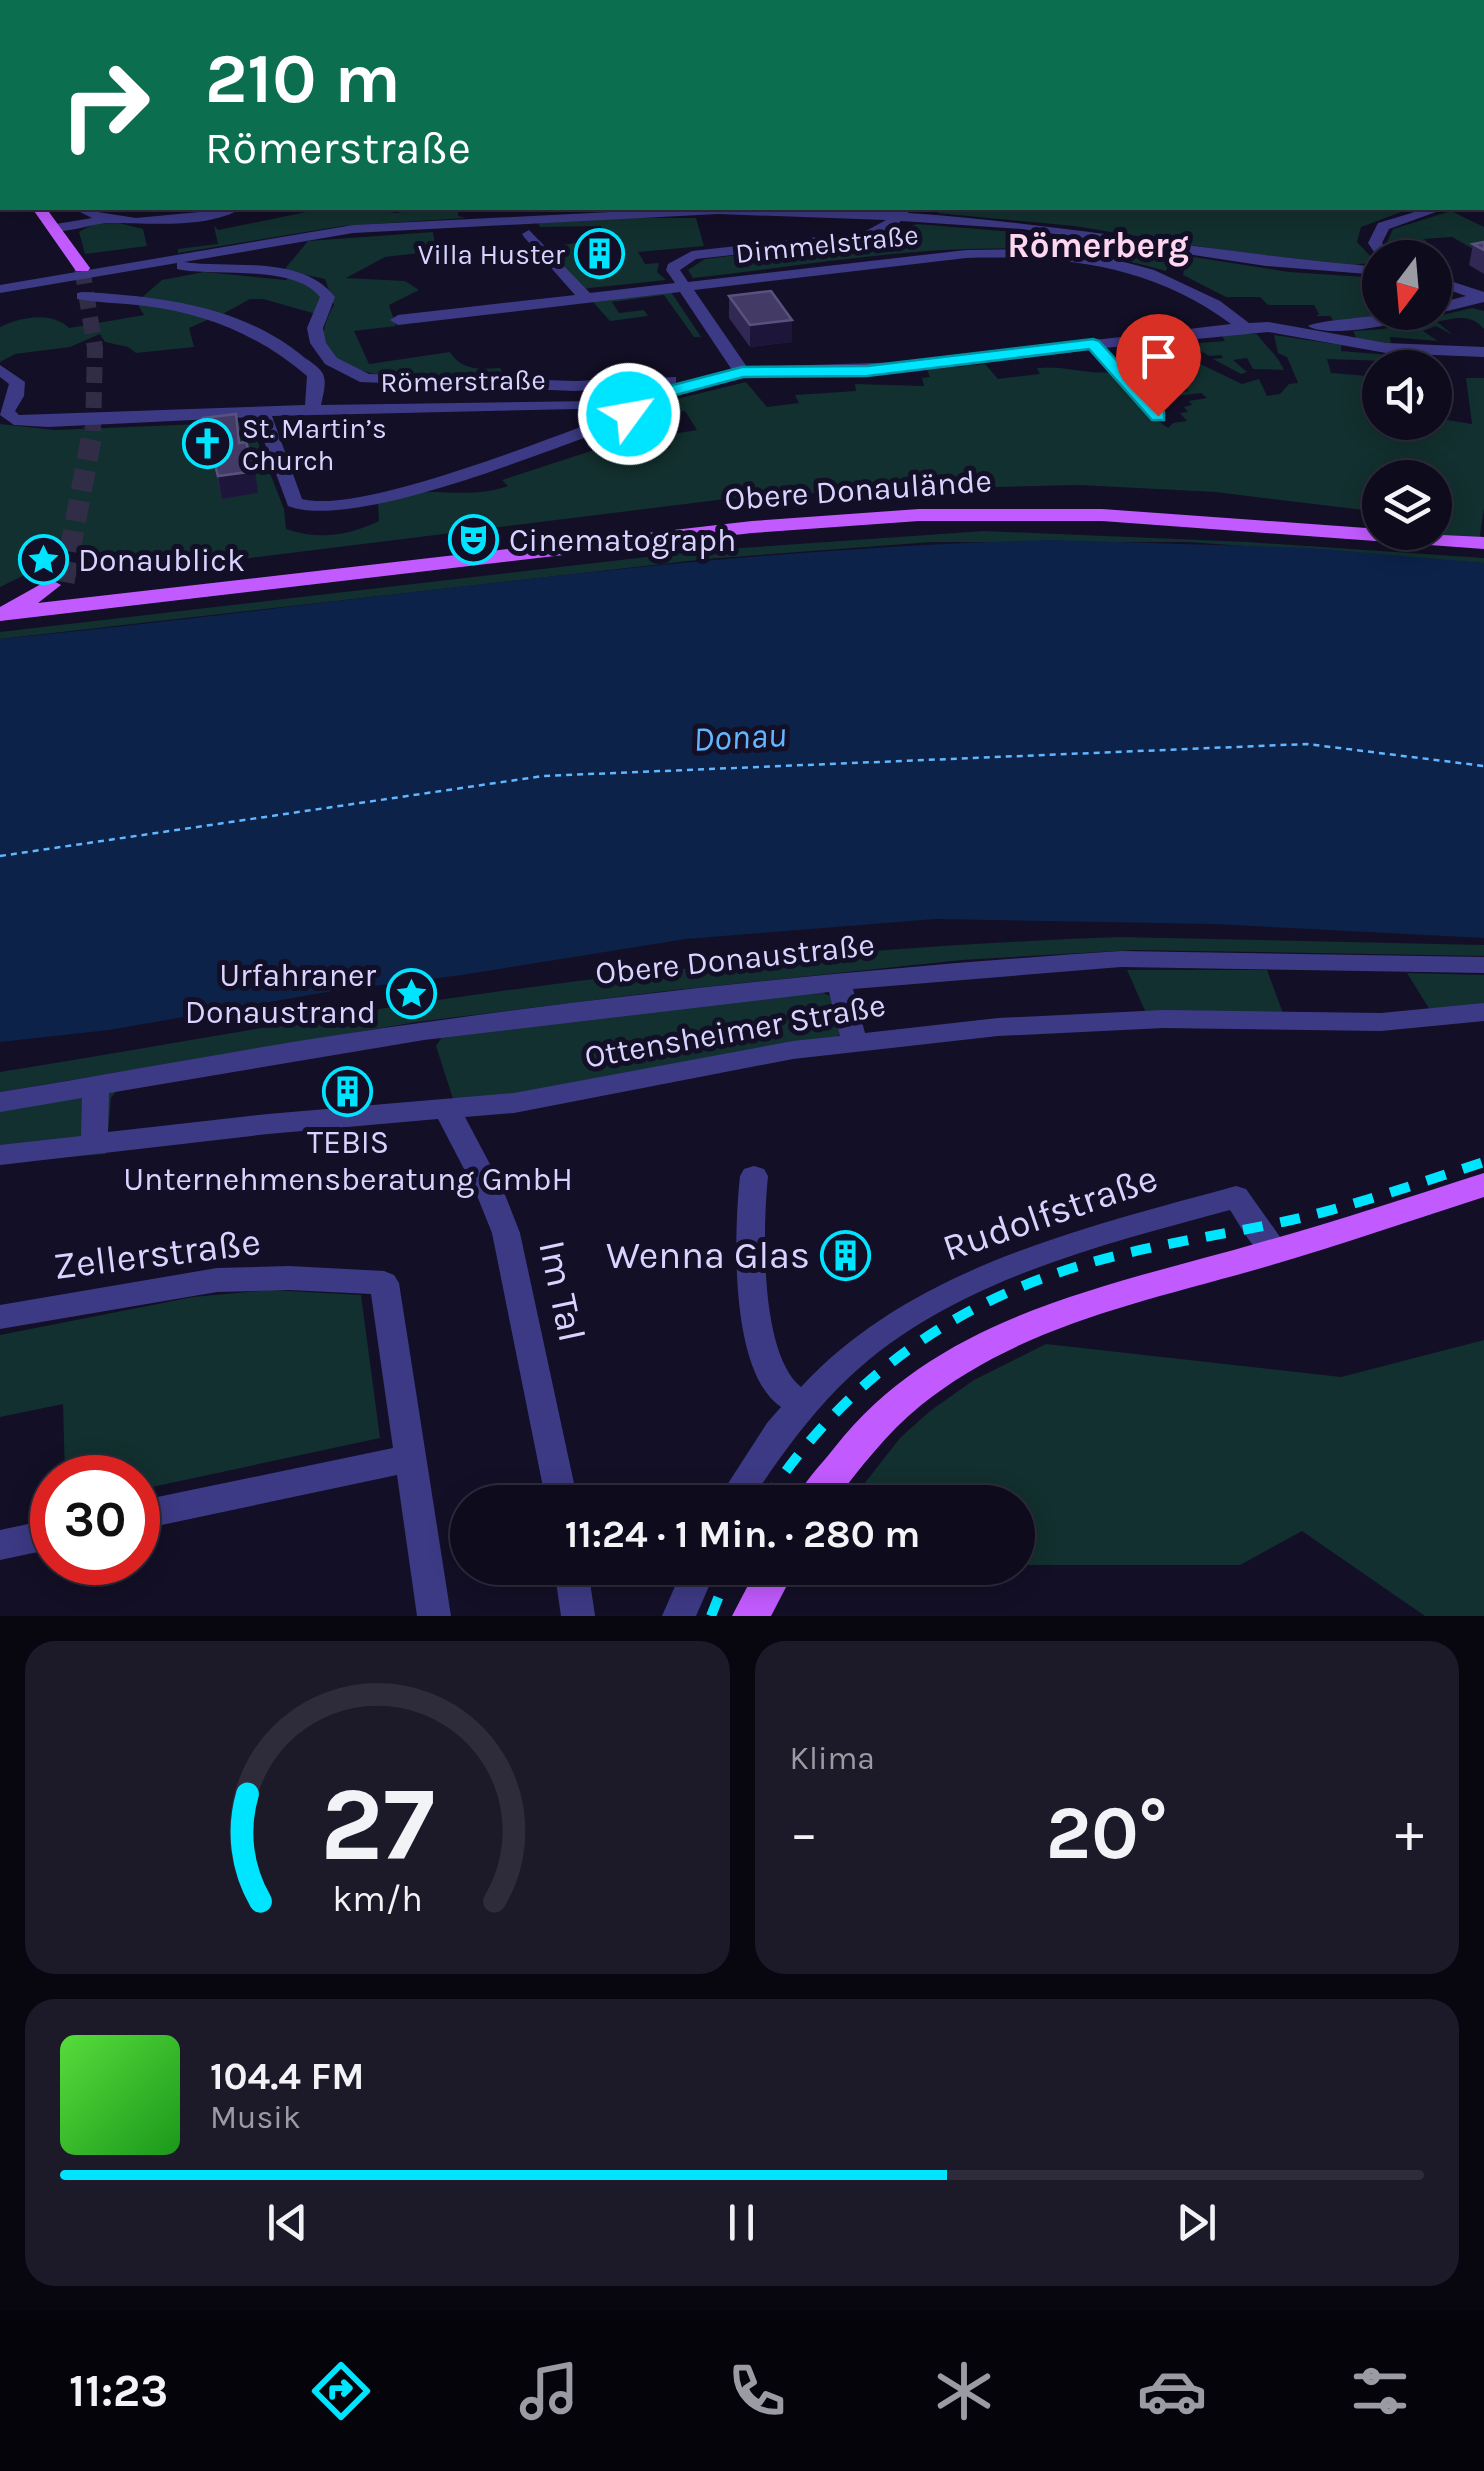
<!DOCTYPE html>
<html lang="de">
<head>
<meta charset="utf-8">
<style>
  body { margin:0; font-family:Karla,sans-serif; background:#1c1929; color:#f1f3f6; height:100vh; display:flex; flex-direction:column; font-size:38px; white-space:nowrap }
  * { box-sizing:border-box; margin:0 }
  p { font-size:32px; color:#9b9ba3 }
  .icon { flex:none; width:55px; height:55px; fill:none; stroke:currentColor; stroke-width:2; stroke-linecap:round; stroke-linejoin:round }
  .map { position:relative; height:1616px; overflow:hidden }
  .sheet { display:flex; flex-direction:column; gap:25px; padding:25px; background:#08060f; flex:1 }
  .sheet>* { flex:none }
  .hud { position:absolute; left:0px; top:0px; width:1485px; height:210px; box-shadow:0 5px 25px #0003,0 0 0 2px #2e2b3b; background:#0b6e4f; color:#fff; overflow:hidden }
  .needle { width:65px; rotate:196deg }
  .fabs { position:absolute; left:1362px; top:240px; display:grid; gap:20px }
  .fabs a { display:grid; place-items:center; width:90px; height:90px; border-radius:50%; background:#0e0b1c; box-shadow:0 5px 25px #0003,0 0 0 2px #2e2b3b; font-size:50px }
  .speed { position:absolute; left:30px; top:1455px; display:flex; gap:20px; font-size:50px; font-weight:700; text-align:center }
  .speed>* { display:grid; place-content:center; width:130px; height:130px; border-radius:50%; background:#0e0b1c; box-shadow:0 5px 25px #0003,0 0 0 2px #2e2b3b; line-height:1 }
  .speed .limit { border:15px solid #d22; background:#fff; color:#111 }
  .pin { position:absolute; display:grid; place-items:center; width:85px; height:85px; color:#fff; margin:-102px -42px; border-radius:50% 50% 50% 0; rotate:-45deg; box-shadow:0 0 10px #0007 }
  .pin .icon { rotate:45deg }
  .me { position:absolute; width:110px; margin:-55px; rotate:58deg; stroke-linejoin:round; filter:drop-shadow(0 0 8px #0008) }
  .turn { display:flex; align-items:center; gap:35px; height:210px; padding:0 40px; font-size:45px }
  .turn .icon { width:130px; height:130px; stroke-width:2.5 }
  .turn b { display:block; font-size:70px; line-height:85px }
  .big { font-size:75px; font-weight:700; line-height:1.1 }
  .sheet .tile { flex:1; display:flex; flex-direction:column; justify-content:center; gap:15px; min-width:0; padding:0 35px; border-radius:30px; background:#1c1929 }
  .sheet .dial { align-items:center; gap:0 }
  .dial svg { height:260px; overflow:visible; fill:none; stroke:#2e2b3b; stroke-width:7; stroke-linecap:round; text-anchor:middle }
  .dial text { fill:#f1f3f6; stroke:none }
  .song { display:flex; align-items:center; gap:30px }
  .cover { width:120px; height:120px; border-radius:15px; background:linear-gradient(135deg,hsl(110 70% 55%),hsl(120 70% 35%)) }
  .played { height:10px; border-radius:5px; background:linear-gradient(90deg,#00e5ff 65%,#2e2b3b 65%) }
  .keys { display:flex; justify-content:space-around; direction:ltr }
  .heat { display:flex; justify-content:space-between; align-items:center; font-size:55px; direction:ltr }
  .sheet .tiles { flex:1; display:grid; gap:25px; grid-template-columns:1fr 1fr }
  .tile:last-child { grid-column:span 2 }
  .trip { position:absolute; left:450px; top:1485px; width:585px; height:100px; border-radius:50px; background:#0e0b1c; box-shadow:0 5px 25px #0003,0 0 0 2px #2e2b3b; font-weight:700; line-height:100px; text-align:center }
  .menu { display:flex; height:160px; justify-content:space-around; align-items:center; background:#06040b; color:#9b9ba3 }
  .menu .icon { width:70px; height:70px }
  .menu .selected { color:#00e5ff }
  .menu b { font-size:45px; color:#f1f3f6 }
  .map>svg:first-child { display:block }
  .green { fill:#12302f }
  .water { fill:#0c2248 }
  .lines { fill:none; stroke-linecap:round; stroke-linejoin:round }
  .ferry { stroke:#62b6ff; stroke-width:2.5; stroke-dasharray:6 5; stroke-linecap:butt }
  .major-tunnel-far1 { stroke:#312d47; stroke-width:16; stroke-dasharray:16 9; stroke-linecap:butt }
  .major-tunnel { stroke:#312d47; stroke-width:21; stroke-dasharray:21 10; stroke-linecap:butt }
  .minor { fill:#3d3a85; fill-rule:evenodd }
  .major { fill:#c25bff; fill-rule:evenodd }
  .rail { stroke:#00e5ff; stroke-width:10; stroke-dasharray:20 18; stroke-linecap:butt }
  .wall { fill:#312854 }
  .shaded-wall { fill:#1d163a }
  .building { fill:#433a66; stroke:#5a527e; stroke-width:2.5 }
  .route { fill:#00e5ff; stroke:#0095a6; stroke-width:2.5 }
  .labels { text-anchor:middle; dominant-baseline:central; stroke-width:10; stroke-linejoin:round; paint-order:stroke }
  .far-street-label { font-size:28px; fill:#d9d4ff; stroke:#130f26 }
  .far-poi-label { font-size:28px; fill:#d9d4ff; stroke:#130f26; text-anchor:end }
  .street-label { font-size:32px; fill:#d9d4ff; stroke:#130f26 }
  .poi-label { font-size:32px; fill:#d9d4ff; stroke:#130f26; text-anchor:start }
  .far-district-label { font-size:35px; font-weight:bold; fill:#ffd6f0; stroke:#130f26 }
  .water-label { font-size:35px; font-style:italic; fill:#62b6ff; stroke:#130f26 }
  .near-street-label { font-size:38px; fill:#d9d4ff; stroke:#130f26 }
  .near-poi-label { font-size:38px; fill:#d9d4ff; stroke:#130f26; text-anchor:end }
</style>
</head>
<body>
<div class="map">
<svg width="1484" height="1616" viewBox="0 0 1484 1616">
  <rect width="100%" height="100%" fill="#130f26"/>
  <path class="green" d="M309,208H369L395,213L433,208L472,211L458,212V216L466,218L342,226L178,253V249L218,244L214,226L218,230L311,211Z
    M954,208H1412L1361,227L1357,242L1376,262L1354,265L1228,251L1074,226L936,213Z
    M1451,211L1484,227V255L1452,237L1424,239L1427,242L1414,244L1427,252L1399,257L1387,242L1393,229Z
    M631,218H696L704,246L638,252L645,264L659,263L657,272L666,280L581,289L554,258L567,251L562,245L606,239L601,226L540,227L538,223Z
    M119,223L143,229L147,246L85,254L79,232L93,224Z
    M917,224L1053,235L1174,252L1166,271C1011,225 850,261 693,278L688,270L705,259L877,238Z
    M433,232L436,251L385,257L346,278L405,281L419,290L389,305L396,326L354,331L369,364L450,352C462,371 479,369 500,368L502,372L497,381C453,379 281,392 334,305L325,279L284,270L308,241Z
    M1187,256L1289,272L1380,278V312L1394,313L1334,321L1330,316H1316L1319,314L1314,305H1268L1260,297H1226L1183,275Z
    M204,272L286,280L289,277L322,292L316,314L263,299H250L221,315L140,299L162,280Z
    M671,292L701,337H694L664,295L612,302L619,313L644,310L648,316L610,321L592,301Z
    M137,303L214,317L189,328L194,347L136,353L128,347L105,342L100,334L70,347L15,354L0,362V327C20,317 52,311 69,328L144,315Z
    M1472,308L1484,311V329C1471,313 1454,318 1437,322L1453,335L1436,326L1423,331L1438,341L1390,337L1391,344L1357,339L1353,331L1383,329Z
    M1221,334H1257C1266,347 1278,355 1284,370L1253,369L1247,358L1233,360L1247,372L1241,374L1213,359L1223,358L1221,355L1209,356L1189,344L1225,341Z
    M1274,335L1341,345V351L1414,357L1416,362L1327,359L1331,373L1380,377V403H1374L1373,411L1380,413V422H1435V418L1472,424L1466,378H1484V508L1480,535L1483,539L1442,537L1440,526L1435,522V478H1380V512L1215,492L1079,485L868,490L742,497L153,570L93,568L78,550L36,557L35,570L0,587V424L55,430L250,422L284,509L286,529C318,540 348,536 379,521L378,504C394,500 412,492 427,492C459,492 478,496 508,486L502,480L594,450L591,447L611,440L633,458L671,447L660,436L697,430L685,411L649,416L644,410L648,406L746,382L767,407L799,403L795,395L856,391L855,384L924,386L922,378L930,377L927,370L985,364L998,379L1040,374L1037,368C1066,365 1084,375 1114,372L1142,409L1168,428L1173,423L1187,421L1180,413L1188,412L1184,407L1192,405L1189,401L1207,398L1201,393L1161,398L1152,390L1141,391L1134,381L1154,379L1173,394L1189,391L1168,373L1151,376L1123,345L1175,342L1180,346L1146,350L1160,365L1196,362L1242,384L1259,379L1267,396L1280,394L1289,384L1298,383L1287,357L1278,353Z
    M984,531L1248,542L1484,558V563L1189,542H932L706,559L0,639V632L698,551Z
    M1119,937L1484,945V956L1134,950L962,960L666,991L417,1022L0,1092V1072C125,1052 249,1029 373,1010C620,971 870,946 1119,937Z
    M1127,970H1267L1284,1016L1146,1013Z
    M1407,973L1484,975V1004L1430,1010Z
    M818,991L833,997L840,1035L834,1038L512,1098L454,1102L436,1046L442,1037Z
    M117,1090L111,1098L106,1154L0,1162V1097Z
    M270,1290L361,1295L380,1438L138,1490V1478L65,1477L63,1404L0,1417V1335L193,1297Z
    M1484,1340V1616H1425L1302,1531L1240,1565H1028L1018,1563V1502H850L900,1438L930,1411L974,1380L1046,1344L1341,1377Z"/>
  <path class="water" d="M1051,540L1310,548L1484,563V938L1212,924L935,919L686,939L462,975L333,991L109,1030L0,1042V639C350,604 699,548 1051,540Z"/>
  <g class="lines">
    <path class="ferry" d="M0,856L543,776L1307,744L1484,766"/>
    <path class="major-tunnel-far1" d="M82,268L95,348L93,431"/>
    <path class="major-tunnel" d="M64,582L93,429"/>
    <path class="minor" d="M1074,0H1114L1115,2H1076Z
      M0,42H2V48H0Z
      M0,77H2V83H0Z
      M1482,123L1484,124V133L1482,132Z
      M1482,165H1484V173H1482Z
      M0,171H2V179H0Z
      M1482,188H1484L1482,197Z
      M72,208L136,218L242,208C209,229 150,223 112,223C91,223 71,233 50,231V225L92,218Z
      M688,208H830L895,212L902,209L909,213C1067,224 1222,254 1380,267V275L1266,266L1022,229L901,221L891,230L867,240L696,259L680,270L688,282L966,250L1040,249L1113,259L1154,270L1220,301L1249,323L1268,322L1386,343L1484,347V357L1386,353L1268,332L1105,348L1164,412L1166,416L1158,421L1152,420L1090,350L906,372L742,377L638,405L639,410L631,421C557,446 355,532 288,506L255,417L48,427L14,425L0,415L9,384L0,377V365L25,382L24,396L15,411L19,415L305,405L307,376C260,336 208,314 146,306C123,303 99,303 77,299V293L82,292C159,296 244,306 305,358C311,362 320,368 323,374C327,383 323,395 321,405L593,401L628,397L732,370L680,292L398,325L390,320L398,315L575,295L524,237L522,234L529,230L590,293L675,283L666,270L668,264L692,251L864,232L886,220L718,214L353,233L184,262C232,269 302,254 335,297L323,328L326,343L337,358L369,374L575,381L676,377V383L670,385L575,391L360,382L325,364L310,343L307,328L320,297C294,265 221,276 182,270L177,269V263L0,293V285L353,225ZM966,258C1062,255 1152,265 1231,324L906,362L747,367L694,290ZM622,408L619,413C553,436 362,515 302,499L272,416Z
      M1428,208H1447L1389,229L1382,243L1392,258H1380V261L1368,243L1378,223Z
      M1435,276L1484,292V302L1435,314L1431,312H1435V304L1466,296L1435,285Z
      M1398,312H1428C1408,324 1328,339 1308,326C1317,320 1379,317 1398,312Z
      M1121,951L1484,957V973L1121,967L853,989L865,1033L998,1018L1164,1010L1381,1013L1484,1003V1021L1381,1031L1164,1028L998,1036L793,1059L514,1113L465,1117L502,1187L520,1233L578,1502H546L492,1233L474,1188L438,1119L268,1134L0,1165V1145L81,1136L82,1098L0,1112V1092C142,1069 284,1041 427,1022C657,990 889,966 1121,951ZM829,992L840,1036L793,1041L514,1093L268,1114L108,1132L109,1093L424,1040Z
      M754,1166L764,1169L768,1176C763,1226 759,1353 801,1387C912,1267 1084,1228 1236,1186L1246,1189L1290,1251L1285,1259C1259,1267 1243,1229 1230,1210C1094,1247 940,1284 838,1388C804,1423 777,1461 750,1502H716L767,1423L781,1407C729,1372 734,1232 740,1176L744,1169Z
      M289,1266L384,1271L394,1275L399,1283L451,1616H417L397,1475L138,1530V1501L393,1448L371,1294L289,1290L217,1292L0,1329V1305L217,1268Z
      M52,1519V1549L0,1560V1530Z
      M554,1568H588L595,1616H561Z
      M683,1568H717L696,1616H662Z"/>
    <path class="major" d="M32,208H46L90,268L88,271H76Z
      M919,509H1102L1380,529V532L1484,537V549L1102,521H919L752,533L0,621V607L50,579L61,585L38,603L752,521Z
      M1484,1173V1197C1406,1222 1329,1249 1251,1271C1134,1304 1017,1328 920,1406C887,1433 860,1468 834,1502H795C803,1482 821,1465 835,1447C939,1315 1106,1287 1258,1243C1334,1222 1409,1197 1484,1173Z
      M757,1568H796L771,1616H732Z"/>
    <path class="rail" d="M764,1502C841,1386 946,1306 1079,1266C1147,1245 1218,1236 1287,1221C1354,1206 1419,1183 1484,1162
      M711,1616L730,1568"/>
  </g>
  <path class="wall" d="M1484,242V274L1469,265L1473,244Z
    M729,296L792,342L750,347L729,318Z
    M203,418L240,443L258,493L222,499Z"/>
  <path class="shaded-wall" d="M792,320V342L750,347V325Z
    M255,471L258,493L222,499L218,476Z"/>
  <path class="building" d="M399,0H433L446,2H393Z
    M1484,242V250L1473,244Z
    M771,291L792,320L750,325L729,296Z
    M236,414L239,443L246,442L255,471L218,476L203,418Z"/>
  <path class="route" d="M1093,339L1099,341L1164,412V420H1152L1089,349L867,376L743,377L638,405L635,418L621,414L623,398L742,367L867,366Z"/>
  <defs>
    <symbol id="building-ring" viewBox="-11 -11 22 22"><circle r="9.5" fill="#130f26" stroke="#00e5ff" stroke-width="1.5"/><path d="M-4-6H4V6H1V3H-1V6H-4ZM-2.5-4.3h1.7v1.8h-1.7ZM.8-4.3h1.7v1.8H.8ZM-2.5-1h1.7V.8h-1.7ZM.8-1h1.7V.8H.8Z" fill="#00e5ff"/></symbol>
    <symbol id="church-ring" viewBox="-11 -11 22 22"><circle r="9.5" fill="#130f26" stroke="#00e5ff" stroke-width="1.5"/><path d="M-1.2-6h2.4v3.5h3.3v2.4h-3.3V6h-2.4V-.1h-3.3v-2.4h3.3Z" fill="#00e5ff"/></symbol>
    <symbol id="theatre-ring" viewBox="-11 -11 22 22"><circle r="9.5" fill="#130f26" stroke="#00e5ff" stroke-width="1.5"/><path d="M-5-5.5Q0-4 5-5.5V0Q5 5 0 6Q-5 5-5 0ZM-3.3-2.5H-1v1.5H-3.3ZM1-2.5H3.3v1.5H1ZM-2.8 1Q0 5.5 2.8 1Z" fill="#00e5ff"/></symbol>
    <symbol id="sight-ring" viewBox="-11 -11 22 22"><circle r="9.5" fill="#130f26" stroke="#00e5ff" stroke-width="1.5"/><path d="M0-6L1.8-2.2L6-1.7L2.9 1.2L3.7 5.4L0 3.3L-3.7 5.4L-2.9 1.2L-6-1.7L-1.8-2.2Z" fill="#00e5ff"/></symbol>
  </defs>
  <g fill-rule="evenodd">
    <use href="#building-ring" x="572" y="226" width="55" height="55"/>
    <use href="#church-ring" x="180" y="416" width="55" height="55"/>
    <use href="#theatre-ring" x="446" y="512" width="55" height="55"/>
    <use href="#sight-ring" x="16" y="532" width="55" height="55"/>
    <use href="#sight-ring" x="384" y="966" width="55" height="55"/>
    <use href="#building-ring" x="320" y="1064" width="55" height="55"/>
    <use href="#building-ring" x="818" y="1228" width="55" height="55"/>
  </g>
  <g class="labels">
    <g class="far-street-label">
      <text transform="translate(827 244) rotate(-6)">Dimmelstraße</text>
      <text transform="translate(463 381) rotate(-1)">Römerstraße</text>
    </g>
    <g class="far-poi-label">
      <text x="565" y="254">Villa Huster</text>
      <text x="242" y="428" text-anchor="start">St. Martin’s<tspan x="242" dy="32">Church</tspan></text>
    </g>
    <g class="street-label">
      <text transform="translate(858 490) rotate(-4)">Obere Donaulände</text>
      <text transform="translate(735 959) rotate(-6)">Obere Donaustraße</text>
      <text transform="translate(735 1031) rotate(-10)">Ottensheimer Straße</text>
    </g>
    <g class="poi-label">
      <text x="509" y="540">Cinematograph</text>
      <text x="78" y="560">Donaublick</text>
      <text x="376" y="975" text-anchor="end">Urfahraner<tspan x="376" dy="37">Donaustrand</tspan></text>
      <text x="348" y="1142" text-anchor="middle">TEBIS<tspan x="348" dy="37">Unternehmensberatung GmbH</tspan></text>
    </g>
    <g class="far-district-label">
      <text x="1098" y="245">Römerberg</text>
    </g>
    <g class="water-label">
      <text transform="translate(740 737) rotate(-3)">Donau</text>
    </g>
    <g class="near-street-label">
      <text transform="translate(1050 1213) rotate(-19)">Rudolfstraße</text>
      <text transform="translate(157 1254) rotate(-7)">Zellerstraße</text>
      <text transform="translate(562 1291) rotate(78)">Im Tal</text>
    </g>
    <g class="near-poi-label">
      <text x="810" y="1255">Wenna Glas</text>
    </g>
  </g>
</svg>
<div class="fabs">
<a><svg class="needle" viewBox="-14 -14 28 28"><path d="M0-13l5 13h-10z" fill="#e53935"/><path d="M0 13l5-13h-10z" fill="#9b9ba3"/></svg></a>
<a><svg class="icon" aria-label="sound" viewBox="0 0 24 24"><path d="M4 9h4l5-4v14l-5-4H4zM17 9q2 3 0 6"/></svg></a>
<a><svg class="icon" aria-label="layers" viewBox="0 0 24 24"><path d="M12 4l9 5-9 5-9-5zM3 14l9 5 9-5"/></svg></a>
</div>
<div class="speed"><div class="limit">30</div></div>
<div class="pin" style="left:1158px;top:416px;background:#d93025"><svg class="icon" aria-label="arrive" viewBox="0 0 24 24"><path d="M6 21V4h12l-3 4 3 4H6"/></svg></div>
<svg class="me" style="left:629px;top:414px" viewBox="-20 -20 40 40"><circle r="17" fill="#00e5ff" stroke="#fff" stroke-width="3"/><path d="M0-11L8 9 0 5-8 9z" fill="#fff"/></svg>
<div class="trip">11:24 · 1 Min. · 280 m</div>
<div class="hud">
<div class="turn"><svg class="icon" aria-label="right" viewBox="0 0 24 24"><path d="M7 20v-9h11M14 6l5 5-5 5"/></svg><div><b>210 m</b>Römerstraße</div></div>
</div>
</div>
<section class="sheet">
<div class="tiles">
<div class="tile dial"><svg viewBox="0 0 100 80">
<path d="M14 69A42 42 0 1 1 86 69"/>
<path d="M14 69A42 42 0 0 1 10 36" stroke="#00e5ff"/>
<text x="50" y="56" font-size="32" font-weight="700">27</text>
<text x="50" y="72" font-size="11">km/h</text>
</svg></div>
<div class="tile"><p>Klima</p>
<div class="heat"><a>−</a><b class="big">20°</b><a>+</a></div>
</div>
<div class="tile">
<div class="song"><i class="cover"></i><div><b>104.4 FM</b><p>Musik</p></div></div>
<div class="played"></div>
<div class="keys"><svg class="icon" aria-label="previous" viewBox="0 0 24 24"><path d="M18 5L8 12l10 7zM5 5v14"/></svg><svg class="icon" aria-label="pause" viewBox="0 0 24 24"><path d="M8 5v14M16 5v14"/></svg><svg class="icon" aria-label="next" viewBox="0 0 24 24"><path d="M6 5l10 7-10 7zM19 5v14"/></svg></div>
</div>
</div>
</section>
<nav class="menu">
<b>11:23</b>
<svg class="icon selected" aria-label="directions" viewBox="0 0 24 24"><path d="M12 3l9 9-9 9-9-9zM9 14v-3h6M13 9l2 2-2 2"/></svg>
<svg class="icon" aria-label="music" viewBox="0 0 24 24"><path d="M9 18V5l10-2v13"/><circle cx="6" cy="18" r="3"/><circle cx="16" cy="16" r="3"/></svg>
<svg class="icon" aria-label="phone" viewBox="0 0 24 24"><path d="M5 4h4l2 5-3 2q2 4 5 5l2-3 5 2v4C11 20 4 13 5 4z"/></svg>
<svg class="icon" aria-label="climate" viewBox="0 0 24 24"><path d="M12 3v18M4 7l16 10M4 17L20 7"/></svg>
<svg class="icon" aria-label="car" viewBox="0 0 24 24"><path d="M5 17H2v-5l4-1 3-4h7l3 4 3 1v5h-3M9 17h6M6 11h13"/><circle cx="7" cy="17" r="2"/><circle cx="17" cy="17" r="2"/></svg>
<svg class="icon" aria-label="filters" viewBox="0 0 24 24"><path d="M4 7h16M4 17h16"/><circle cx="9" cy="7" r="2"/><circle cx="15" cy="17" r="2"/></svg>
</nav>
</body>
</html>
